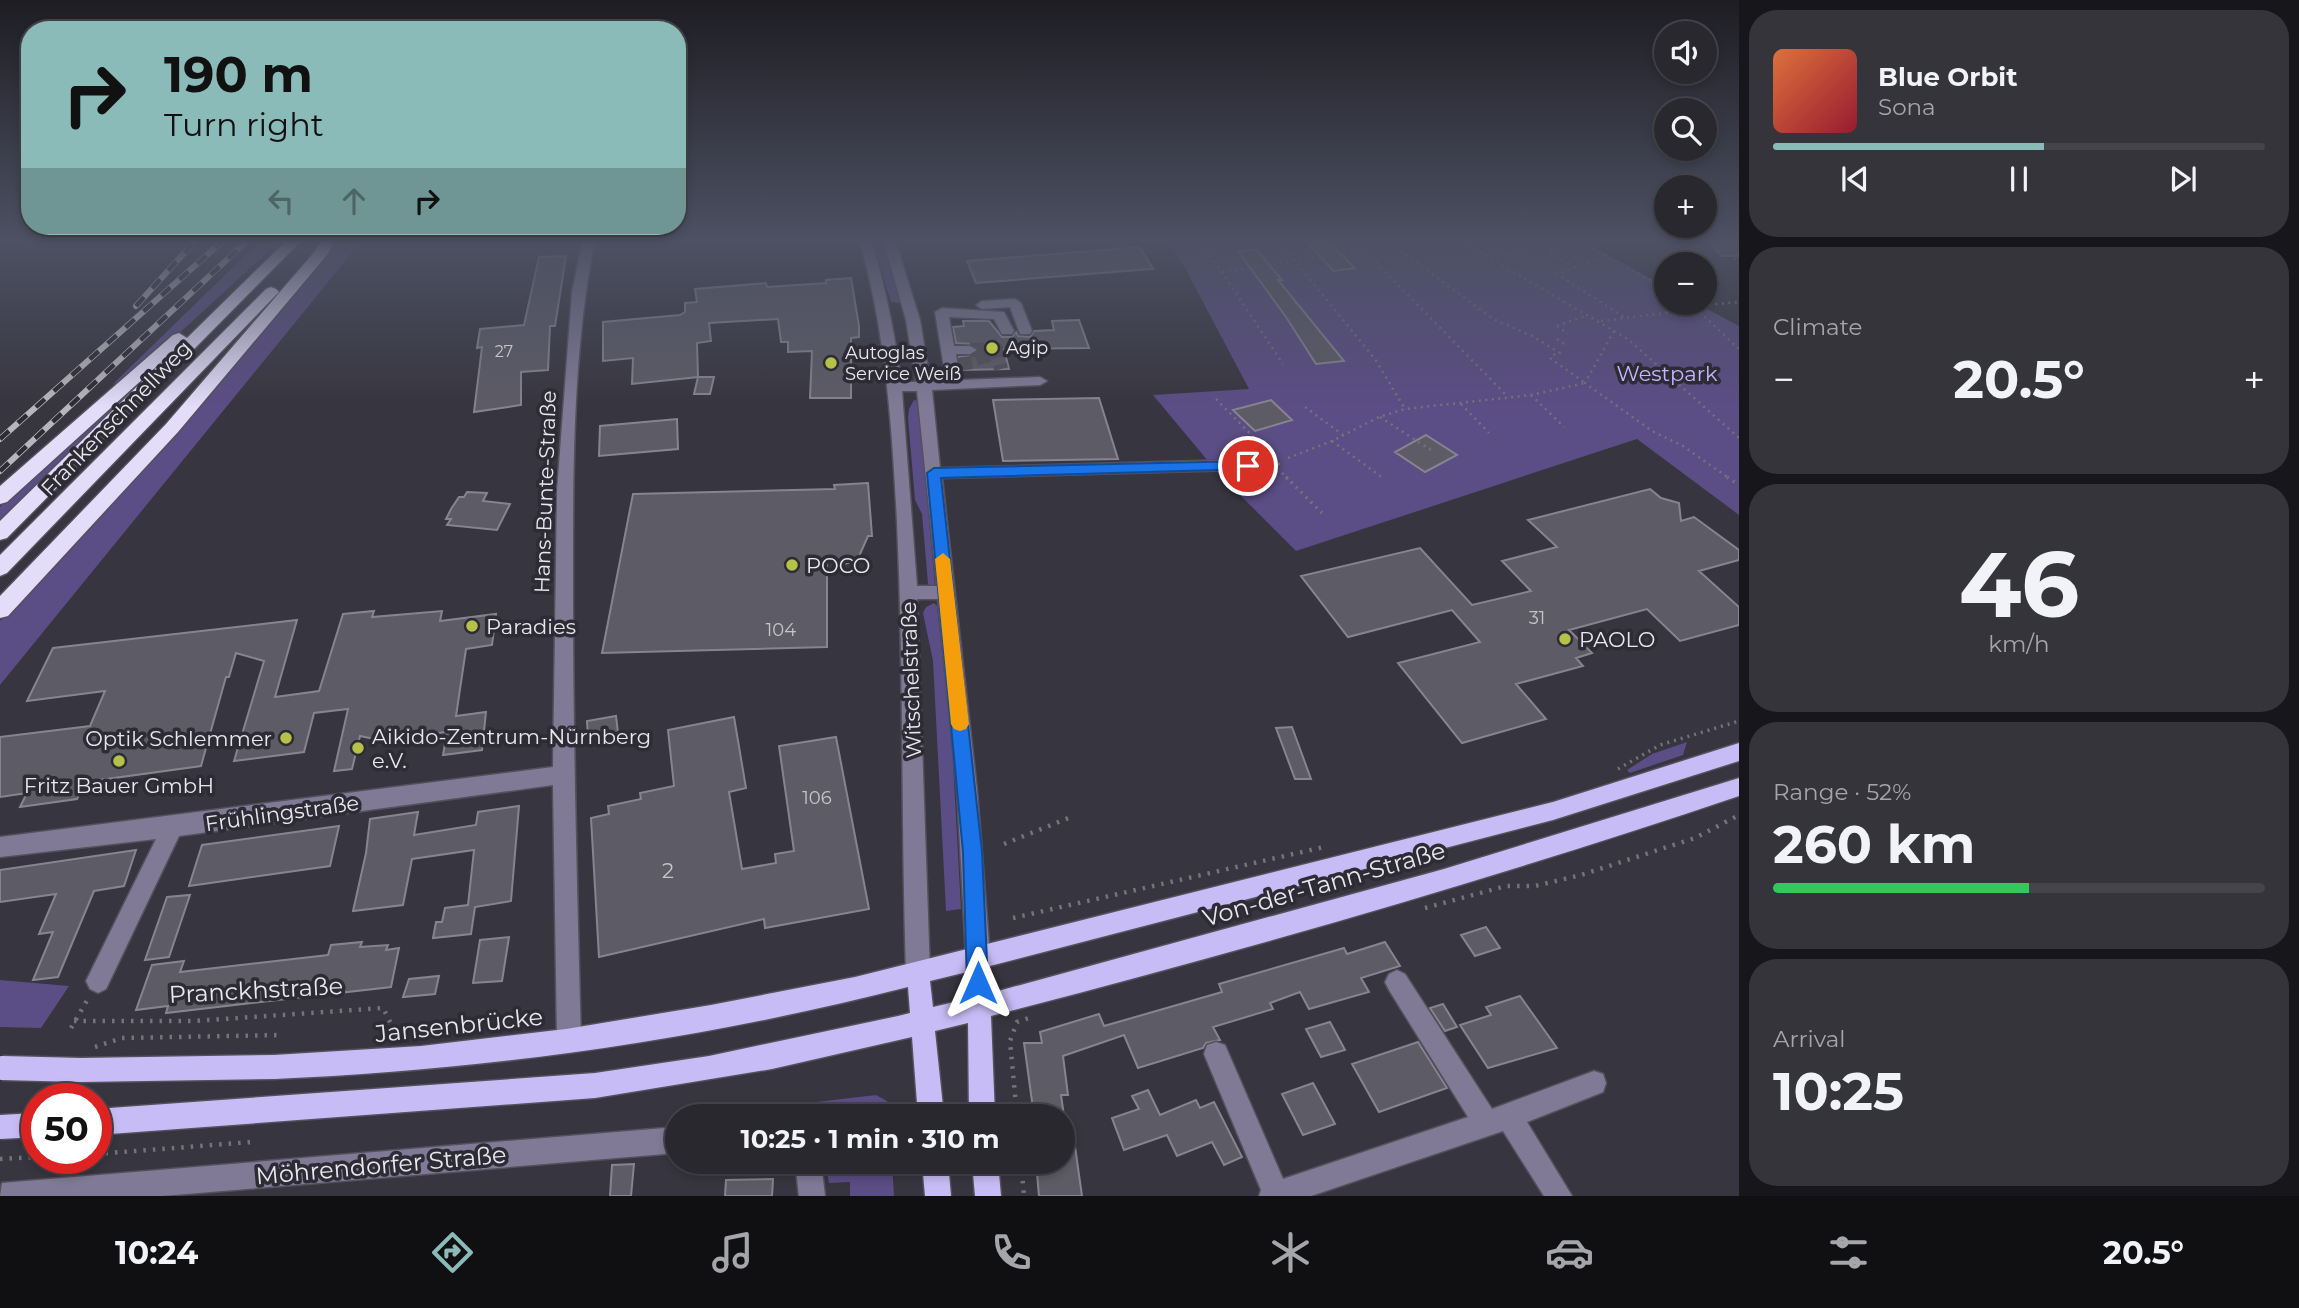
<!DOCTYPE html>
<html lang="en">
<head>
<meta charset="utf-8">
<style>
  body { margin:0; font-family:Montserrat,sans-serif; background:#35343b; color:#f1f3f6; height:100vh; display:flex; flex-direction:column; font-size:26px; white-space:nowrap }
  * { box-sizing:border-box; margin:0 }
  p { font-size:23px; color:#a5a6aa }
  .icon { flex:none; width:38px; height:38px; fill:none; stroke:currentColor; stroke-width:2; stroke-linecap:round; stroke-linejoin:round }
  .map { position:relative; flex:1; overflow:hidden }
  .drawer { display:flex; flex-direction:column; gap:10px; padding:10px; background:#17161a; width:560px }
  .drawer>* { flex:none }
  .hud { position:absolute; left:21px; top:21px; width:665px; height:214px; border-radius:28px; box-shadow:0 4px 10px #0003,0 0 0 2px #45444b; background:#8bbbb9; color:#111; overflow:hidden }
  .controls { position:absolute; left:1654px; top:21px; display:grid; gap:14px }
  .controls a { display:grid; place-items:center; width:63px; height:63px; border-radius:50%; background:#29282f; box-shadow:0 4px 10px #0003,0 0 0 2px #45444b; font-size:35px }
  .speed { position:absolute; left:21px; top:1083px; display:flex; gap:14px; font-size:35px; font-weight:700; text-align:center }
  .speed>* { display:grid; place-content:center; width:91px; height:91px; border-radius:50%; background:#29282f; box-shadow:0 4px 10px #0003,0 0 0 2px #45444b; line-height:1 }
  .speed .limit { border:10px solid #d22; background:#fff; color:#111 }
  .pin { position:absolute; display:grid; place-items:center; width:60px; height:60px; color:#fff; margin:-30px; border:4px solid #fff; border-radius:50%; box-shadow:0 2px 7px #0007 }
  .me { position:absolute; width:77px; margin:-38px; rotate:0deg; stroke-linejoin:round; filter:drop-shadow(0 0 5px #0008) }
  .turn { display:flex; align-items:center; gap:24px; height:147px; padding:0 28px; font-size:32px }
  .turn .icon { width:91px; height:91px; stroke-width:2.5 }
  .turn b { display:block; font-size:49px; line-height:60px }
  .lanes { display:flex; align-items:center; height:66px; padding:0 28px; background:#0003; justify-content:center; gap:35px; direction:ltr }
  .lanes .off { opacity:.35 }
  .big { font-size:52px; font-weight:700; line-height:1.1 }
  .drawer .card { flex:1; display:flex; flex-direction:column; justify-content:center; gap:10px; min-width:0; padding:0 24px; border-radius:28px; background:#35343b }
  .drawer .dial { align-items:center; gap:0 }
  .dial b { font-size:91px; line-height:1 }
  .song { display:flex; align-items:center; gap:21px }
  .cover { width:84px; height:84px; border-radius:10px; background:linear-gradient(135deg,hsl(20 70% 55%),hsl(350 70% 35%)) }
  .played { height:7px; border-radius:4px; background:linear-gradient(90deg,#8bbbb9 55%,#45444b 55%) }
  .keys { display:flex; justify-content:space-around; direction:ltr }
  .heat { display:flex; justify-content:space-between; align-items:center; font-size:38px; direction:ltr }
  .charge { height:10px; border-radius:5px; background:linear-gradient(90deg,#34c759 52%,#45444b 0) }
  .trip { position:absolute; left:665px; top:1104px; width:410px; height:70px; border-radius:35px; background:#29282f; box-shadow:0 4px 10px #0003,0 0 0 2px #45444b; font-weight:700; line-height:70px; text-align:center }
  .dock { display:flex; height:112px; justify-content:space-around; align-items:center; background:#101013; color:#a5a6aa }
  .dock .icon { width:49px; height:49px }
  .dock .selected { color:#8bbbb9 }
  .dock b { font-size:32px; color:#f1f3f6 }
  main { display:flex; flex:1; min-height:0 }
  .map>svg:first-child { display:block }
  .green { fill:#5b4d85 }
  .building { fill:#5d5b66; stroke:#868490; stroke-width:2 }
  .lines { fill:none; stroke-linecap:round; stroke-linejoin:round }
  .minor-tunnel { stroke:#525059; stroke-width:14; stroke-dasharray:14 7; stroke-linecap:butt }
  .minor-casing { stroke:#53515b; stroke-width:3 }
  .major-casing { stroke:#53515b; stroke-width:3 }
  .highway-casing { stroke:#53515b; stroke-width:3 }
  .path-far2 { stroke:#74737b; stroke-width:2.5; stroke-dasharray:2 4.5; stroke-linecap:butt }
  .path-far1 { stroke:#74737b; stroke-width:3.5; stroke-dasharray:2 5; stroke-linecap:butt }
  .path { stroke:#74737b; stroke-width:4.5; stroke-dasharray:2.5 7; stroke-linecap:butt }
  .minor { fill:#807a96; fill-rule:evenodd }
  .major { fill:#c8bcf6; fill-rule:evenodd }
  .highway { fill:#e3ddfa; fill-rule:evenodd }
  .rail-casing { stroke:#b8b6bd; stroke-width:6 }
  .rail { stroke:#2d2b35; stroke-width:4.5; stroke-dasharray:12; stroke-linecap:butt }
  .major-bridge-casing { stroke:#53515b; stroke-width:27; stroke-linecap:butt }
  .path-bridge { stroke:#74737b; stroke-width:4.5; stroke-dasharray:2.5 7; stroke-linecap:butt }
  .major-bridge { stroke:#c8bcf6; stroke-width:24 }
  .route { fill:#1a73e8; stroke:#114b97; stroke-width:2 }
  .slow { fill:#f59e0b }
  .poi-dot { fill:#b6c149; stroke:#2d2b35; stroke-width:2.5 }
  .labels { text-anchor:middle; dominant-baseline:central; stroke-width:7; stroke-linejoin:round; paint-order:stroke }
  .far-number-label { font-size:16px; fill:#c5c4cb }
  .far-poi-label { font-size:18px; fill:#e8e7ed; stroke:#2d2b35; text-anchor:start }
  .number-label { font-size:18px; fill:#c5c4cb }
  .park-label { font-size:21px; fill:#c6b6fe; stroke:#2d2b35 }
  .street-label { font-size:21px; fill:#e8e7ed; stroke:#2d2b35 }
  .poi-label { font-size:21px; fill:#e8e7ed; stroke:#2d2b35; text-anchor:start }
  .near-number-label { font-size:21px; fill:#c5c4cb }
  .near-street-label { font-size:24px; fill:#e8e7ed; stroke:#2d2b35 }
</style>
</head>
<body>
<main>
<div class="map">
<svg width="1739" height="1196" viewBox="0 0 1739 1196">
  <rect width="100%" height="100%" fill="#37353f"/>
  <path class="green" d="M262,239H282L186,327L126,378L113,384Z
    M338,239H363L0,685V621L119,495Z
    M872,239H883L903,301L900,303L891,302Z
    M1167,239H1579L1666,287V303H1696L1739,326V515L1637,439L1296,551L1218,473L1153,395L1249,389L1184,266Z
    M142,377L148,378L0,523V507Z
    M914,400L918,401L935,585L931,586L928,584L922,514L915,500L908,418L909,409Z
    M934,603L937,606L952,743L961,909L946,911L933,661L923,613L926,607Z
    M1687,742L1683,755L1630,773L1627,770L1652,754Z
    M0,980L69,986L41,1028L0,1027Z
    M876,1095L887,1101L889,1116H817L816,1102Z
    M819,1162H892L894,1196H850V1182L829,1183L826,1168L819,1167Z"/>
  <path class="building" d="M1705,239H1739V256H1722Z
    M1327,240L1355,268L1334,271L1307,243Z
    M1140,247L1153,269L976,283L967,261Z
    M1257,250L1282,280H1278L1344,361L1316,364L1286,317L1238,251Z
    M566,256L555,326H550L548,370L521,372V405L474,412L482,347L477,348L480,329L524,325L539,257Z
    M851,278L859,326V337L851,338V398H810L812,351L788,352V342H781L778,319L709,323L711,341L697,343L698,377L632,384L633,358L603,361V322L680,315L685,312V303L697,302L695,289L766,283L767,287L826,283V280Z
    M1079,320L1089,348L1004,349L1009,369L961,370L959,357L971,356L979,351L971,344L956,343L953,327L964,326L963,321H989L1002,337H1012L1016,332L1018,336L1030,337L1034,331L1054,330L1052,321Z
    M698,377H714L710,394H694Z
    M1099,398L1118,459L1003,461L993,400Z
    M1271,400L1292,420L1255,431L1233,410Z
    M677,419L678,449L599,456L600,426Z
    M1426,435L1457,455L1425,472L1395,452Z
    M868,483L872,536H868L857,561L844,564L827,559V647L602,653L633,494L835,489L834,485Z
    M1650,489L1661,498L1679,503L1681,521L1694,517L1739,550V560L1699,571L1739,607V625L1680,641L1647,609L1569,630L1592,653L1576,658L1583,666L1516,684L1546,719L1462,743L1398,663L1480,642L1452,610L1348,637L1301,576L1420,548L1472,605L1531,591L1502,561L1557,547L1528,520Z
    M467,492L487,493L483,501L510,504L497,530L447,525L451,519H446L451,509L459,497H464Z
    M374,611L372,617L442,611L440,621L496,614L492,645L466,649L456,716L486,712L482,750L443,755L447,732L399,738L398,744L360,736L352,769L334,771L348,709L314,713L304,752L234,761L264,661L236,653L229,677H226L201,766L85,782L77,799L20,807L27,793L0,797V737L90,726L105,691L27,701L53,648L297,620L275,697L319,691L343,614Z
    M616,716L618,733L588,738L587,721Z
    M734,717L746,788L729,792L742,869L776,863L775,854L794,851L779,746L836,737L869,909L765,928L764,919L599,957L591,818L609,814L608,806L641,799L640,793L674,786L668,730Z
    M1292,727L1311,779H1295L1276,728Z
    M519,806L511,901L475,907L471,934L433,938L436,922H442L445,908L468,905L474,850L412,859L403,905L353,911L366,853L370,819L418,812L414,835L476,825L478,812Z
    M339,826L330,866L189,886L202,845Z
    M136,850L124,886L94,891L58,977L33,980L53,932L39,934L56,894L0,902V870Z
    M190,895L169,957L145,960L167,897Z
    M1486,927L1500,948L1475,956L1461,935Z
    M509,937L502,981L473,983L480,940Z
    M362,942L360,947L388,945L386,950L399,948L391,987L166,1013L168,1006L136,1010L152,965L184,961L180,972L328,955L331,945Z
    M1385,942L1400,966L1361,978L1369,992L1309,1009L1300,992L1270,1003L1273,1009L1213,1027L1220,1040L1206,1043L1203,1048L1138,1068L1124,1035L1063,1056L1068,1095H1061L1064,1116H1034L1024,1043H1042L1040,1032L1099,1014L1104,1026L1222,992L1219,984L1344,948L1347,954Z
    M439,976L435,994L403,997L409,979Z
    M1520,996L1557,1048L1488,1068L1460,1025L1491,1015L1486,1007Z
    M1443,1004L1457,1027L1445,1031L1430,1008Z
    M1330,1022L1345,1050L1321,1057L1306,1029Z
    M1418,1042L1447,1088L1379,1112L1352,1064Z
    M1313,1083L1335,1124L1303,1135L1282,1094Z
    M1148,1090L1160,1115L1196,1100L1200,1108L1214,1102L1242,1157L1224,1165L1212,1142L1177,1156L1167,1135L1124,1150L1112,1118L1139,1109L1132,1096Z
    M1072,1125L1082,1196H1039L1036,1162H1062V1126Z
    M634,1164L631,1196H610L612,1165Z
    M773,1179L772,1196H725L726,1180Z"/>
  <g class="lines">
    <path class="minor-tunnel" d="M970,350L996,349L1001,369
      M981,350L986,369
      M964,357L966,370"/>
    <defs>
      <path id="minor" d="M583,239H595C572,353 573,476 573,592C573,742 577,891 581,1041L578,1050L569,1053L560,1050L557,1041L553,785L179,836L106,989L98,993L90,989L86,981L90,973L156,839L0,857V837L553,767L557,491L572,292Z
        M859,239H871C885,286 895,333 901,382H916L906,320L883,239H895L920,320L930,381L946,380L935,312L942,308L1004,312L1014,331L1012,334H1002L994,319L949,317L954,346H970L977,350L970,354H956L960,380L1040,377L1047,381L1040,385L932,390L940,468L1273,459L1281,464L1273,469L942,478L977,790L990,957L986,965L978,969L970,965L966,957L957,790L938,599H917L930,973L926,981L918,985L910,981L906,973C901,823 904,672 897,522C892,427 886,332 859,239ZM902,391H917L937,586H917Z
        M1015,299L1021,303L1032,331L1030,334H1020L1010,307L982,309L976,305L982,301Z
        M1397,970L1405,974L1492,1109L1594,1071L1603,1074L1606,1083L1603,1092L1527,1122L1572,1196H1544L1503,1131L1311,1196H1259L1261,1190L1204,1054L1207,1045L1216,1042L1225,1045L1283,1179L1468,1117L1389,990L1385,982L1389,974Z
        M677,1127V1153L162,1196H0L2,1183Z
        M795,1162H821L825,1196H799Z"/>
      <path id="major" d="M1739,743V761L1553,820L990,966L991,993L1444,869L1739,778V796C1493,879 1243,951 991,1016L995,1116H969L968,1023L935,1031L944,1116H918L912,1037L772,1069L595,1098L96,1135V1109L595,1073L709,1056L898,1016L910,1013L908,987C701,1040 487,1070 274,1079L265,1076L262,1067L265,1058L274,1055L421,1046L566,1029L711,1005L855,977L1553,802ZM967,972V999L933,1007L930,981Z
        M922,1162H948L951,1196H925Z
        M972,1162H998L1001,1196H975Z"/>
      <path id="highway" d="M288,239H303L7,538L0,540V521L167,357L7,502L0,504V486L173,335L179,333L187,338Z
        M322,239H336L327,255L178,432L8,616L0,618V596L166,424L316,250Z
        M271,287L276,289L279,292L276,295L7,573L0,576V555L266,289Z"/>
    </defs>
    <use href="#minor" class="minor-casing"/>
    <use href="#major" class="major-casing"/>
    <use href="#highway" class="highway-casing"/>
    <path class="path-far2" d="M1200,239L1283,364
      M1277,239L1375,359L1405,409
      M1353,239L1508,397
      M1385,239L1493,319L1532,336L1560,353L1549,356
      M1457,239L1614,331L1585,383L1652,431L1683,446L1730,479
      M1575,239L1666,289
      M1678,239L1679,264
      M1717,239L1739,263
      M1463,241L1507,253
      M1607,256L1557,274L1624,317
      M1491,259L1549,239
      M1575,267L1548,252L1576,241
      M1222,272L1364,250
      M1690,303L1739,349
      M1696,306L1739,302
      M1601,321L1697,309
      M1557,326L1588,315
      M1557,326L1568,334
      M1614,331L1629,340L1739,438
      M1557,339L1567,346
      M1550,358L1585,383
      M1531,395L1564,427
      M1216,399L1267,451
      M1461,404L1489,433
      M1305,407L1343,435
      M1380,417L1434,452
      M1332,441L1383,478
      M1288,458L1332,441L1379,417L1405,409L1531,395L1585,383
      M1282,473L1288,479"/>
    <path class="path-far1" d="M1286,477L1322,513
      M1727,477L1739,485
      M1618,769L1660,745L1739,721"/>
    <path class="path" d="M1004,844L1071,817
      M1425,908L1506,886H1535L1581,875L1695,838L1739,815
      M1013,918L1324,847
      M74,1021H194L383,1008L391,1024L387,1039
      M71,1028L89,997
      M1017,1116L1010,1041L1017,1022L1029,1018
      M96,1154L252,1142
      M0,1159L37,1157
      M1021,1162L1024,1196"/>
    <use href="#minor" class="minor"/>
    <use href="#major" class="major"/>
    <use href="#highway" class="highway"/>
    <defs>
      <path id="rail" d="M136,306L197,239
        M0,439L225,239
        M0,471L249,239"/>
    </defs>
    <use href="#rail" class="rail-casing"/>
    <use href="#rail" class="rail"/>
    <defs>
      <path id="major-bridge" d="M2,1068L81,1070L274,1067
        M0,1127L37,1125"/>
    </defs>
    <use href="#major-bridge" class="major-bridge-casing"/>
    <path class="path-bridge" d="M95,1047L122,1038L283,1035"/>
    <use href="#major-bridge" class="major-bridge"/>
  </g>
  <linearGradient id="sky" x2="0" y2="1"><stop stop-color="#1e1d23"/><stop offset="0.59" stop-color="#4d5163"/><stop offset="1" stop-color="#4d5163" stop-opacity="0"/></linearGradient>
  <rect width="1739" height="407" fill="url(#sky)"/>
  <path class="route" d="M1248,461L1255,466L1253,469L941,478L982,852L988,983L985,991L978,994L970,991L967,983L963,852L927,473L934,468Z"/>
  <path class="slow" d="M943,553L950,559L969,724L966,729L960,731L954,729L951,724L935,559Z"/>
  <g class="poi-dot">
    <circle cx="992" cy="348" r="7"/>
    <circle cx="831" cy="363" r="7"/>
    <circle cx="792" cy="565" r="7"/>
    <circle cx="472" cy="626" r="7"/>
    <circle cx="1565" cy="639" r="7"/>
    <circle cx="286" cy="738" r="7"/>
    <circle cx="358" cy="748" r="7"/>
    <circle cx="119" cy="761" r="7"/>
  </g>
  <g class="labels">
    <g class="far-number-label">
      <text x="504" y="351">27</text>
    </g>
    <g class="far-poi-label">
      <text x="1006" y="348">Agip</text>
      <text x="845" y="353">Autoglas<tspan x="845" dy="21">Service Weiß</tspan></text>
    </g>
    <g class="number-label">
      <text x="1537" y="618">31</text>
      <text x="781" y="630">104</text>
      <text x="817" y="798">106</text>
    </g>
    <g class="park-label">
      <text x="1667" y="373">Westpark</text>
    </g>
    <g class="street-label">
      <text transform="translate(116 418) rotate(-46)">Frankenschnellweg</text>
      <text transform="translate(545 492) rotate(-88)">Hans-Bunte-Straße</text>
      <text transform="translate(911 680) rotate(-92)">Witschelstraße</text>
      <text transform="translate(282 813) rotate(-8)">Frühlingstraße</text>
    </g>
    <g class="poi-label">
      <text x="806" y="565">POCO</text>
      <text x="486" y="626">Paradies</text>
      <text x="1579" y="639">PAOLO</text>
      <text x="372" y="736">Aikido-Zentrum-Nürnberg<tspan x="372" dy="24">e.V.</tspan></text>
      <text x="272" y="738" text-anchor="end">Optik Schlemmer</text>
      <text x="119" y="785" text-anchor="middle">Fritz Bauer GmbH</text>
    </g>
    <g class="near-number-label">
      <text x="668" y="870">2</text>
    </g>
    <g class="near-street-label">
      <text transform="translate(1324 884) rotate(-16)">Von-der-Tann-Straße</text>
      <text transform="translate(256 990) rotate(-3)">Pranckhstraße</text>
      <text transform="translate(459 1025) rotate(-6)">Jansenbrücke</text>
      <text transform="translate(381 1165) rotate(-5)">Möhrendorfer Straße</text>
    </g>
  </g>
</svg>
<div class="controls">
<a><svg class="icon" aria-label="sound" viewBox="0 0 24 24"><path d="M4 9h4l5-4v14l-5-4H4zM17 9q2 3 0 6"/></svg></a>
<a><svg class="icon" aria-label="search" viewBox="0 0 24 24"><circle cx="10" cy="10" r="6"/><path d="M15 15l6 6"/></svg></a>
<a>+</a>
<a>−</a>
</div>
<div class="speed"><div class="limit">50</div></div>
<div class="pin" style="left:1248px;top:466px;background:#d93025"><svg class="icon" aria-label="arrive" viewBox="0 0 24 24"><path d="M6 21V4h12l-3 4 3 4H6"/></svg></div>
<svg class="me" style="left:978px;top:983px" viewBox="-20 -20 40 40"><path d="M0-17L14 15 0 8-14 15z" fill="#1a73e8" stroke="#fff" stroke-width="4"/></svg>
<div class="trip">10:25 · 1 min · 310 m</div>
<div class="hud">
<div class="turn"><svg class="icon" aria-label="right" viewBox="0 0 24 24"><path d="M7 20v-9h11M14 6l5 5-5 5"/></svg><div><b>190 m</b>Turn right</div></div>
<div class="lanes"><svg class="icon off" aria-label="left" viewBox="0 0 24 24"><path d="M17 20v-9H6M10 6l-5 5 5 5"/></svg><svg class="icon off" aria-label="ahead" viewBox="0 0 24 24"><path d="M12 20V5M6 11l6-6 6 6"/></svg><svg class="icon" aria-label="right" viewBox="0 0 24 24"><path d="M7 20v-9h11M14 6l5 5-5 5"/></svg></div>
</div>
</div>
<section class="drawer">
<div class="card">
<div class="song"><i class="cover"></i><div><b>Blue Orbit</b><p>Sona</p></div></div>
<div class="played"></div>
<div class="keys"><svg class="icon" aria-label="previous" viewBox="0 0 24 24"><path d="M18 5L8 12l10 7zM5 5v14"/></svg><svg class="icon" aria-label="pause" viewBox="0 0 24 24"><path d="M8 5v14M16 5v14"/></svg><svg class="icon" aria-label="next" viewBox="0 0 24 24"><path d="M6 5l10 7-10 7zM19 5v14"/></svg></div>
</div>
<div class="card"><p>Climate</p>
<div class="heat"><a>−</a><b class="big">20.5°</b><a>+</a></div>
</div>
<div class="card dial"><b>46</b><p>km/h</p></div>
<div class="card"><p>Range · 52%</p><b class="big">260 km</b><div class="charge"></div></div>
<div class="card"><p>Arrival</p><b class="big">10:25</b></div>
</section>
</main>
<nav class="dock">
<b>10:24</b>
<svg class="icon selected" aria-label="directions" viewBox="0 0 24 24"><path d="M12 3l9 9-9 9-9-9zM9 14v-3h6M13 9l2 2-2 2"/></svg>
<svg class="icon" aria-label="music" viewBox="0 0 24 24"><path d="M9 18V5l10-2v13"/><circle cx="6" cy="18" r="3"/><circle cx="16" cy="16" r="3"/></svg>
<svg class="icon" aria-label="phone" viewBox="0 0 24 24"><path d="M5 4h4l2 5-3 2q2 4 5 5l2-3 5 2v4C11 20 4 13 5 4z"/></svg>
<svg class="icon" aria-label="climate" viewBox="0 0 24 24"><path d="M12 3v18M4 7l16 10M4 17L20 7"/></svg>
<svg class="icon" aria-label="car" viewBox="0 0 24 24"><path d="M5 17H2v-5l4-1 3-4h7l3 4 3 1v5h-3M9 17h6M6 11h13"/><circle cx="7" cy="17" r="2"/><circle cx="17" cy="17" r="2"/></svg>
<svg class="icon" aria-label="filters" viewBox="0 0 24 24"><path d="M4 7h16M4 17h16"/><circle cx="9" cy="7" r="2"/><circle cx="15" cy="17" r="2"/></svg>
<b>20.5°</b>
</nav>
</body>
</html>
